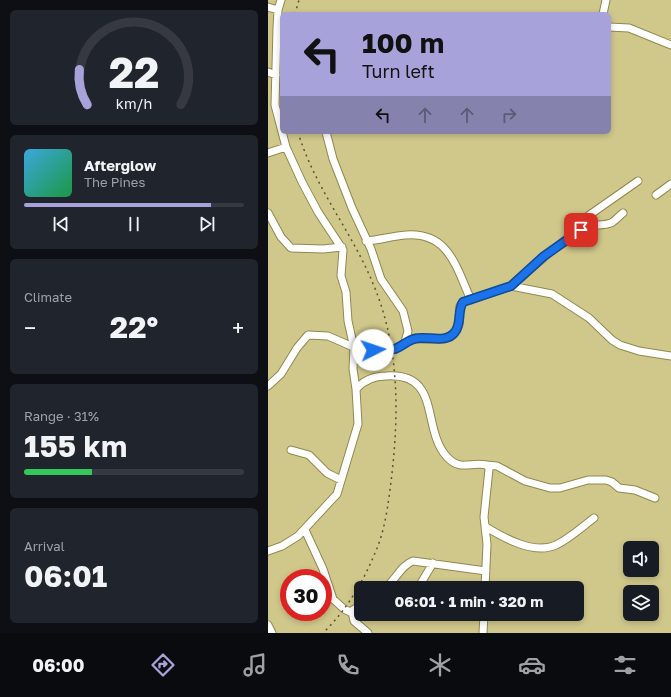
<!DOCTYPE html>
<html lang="en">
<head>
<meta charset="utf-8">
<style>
  body { margin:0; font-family:"Golos Text",sans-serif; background:#20242c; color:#f1f3f6; height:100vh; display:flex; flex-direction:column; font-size:15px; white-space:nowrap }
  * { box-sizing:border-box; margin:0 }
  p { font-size:13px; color:#9ea1a6 }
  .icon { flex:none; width:22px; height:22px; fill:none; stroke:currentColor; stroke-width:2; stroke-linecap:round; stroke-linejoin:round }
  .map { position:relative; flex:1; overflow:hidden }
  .drawer { display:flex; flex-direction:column; gap:10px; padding:10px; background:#0d0f14; width:268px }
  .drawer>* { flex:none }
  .top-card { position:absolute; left:12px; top:12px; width:331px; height:122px; border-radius:6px; box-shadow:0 2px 6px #0003; background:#a7a3da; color:#111; overflow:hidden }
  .controls { position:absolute; left:355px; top:541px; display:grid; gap:8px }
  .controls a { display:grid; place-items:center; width:36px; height:36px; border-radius:6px; background:#171b24; box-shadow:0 2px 6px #0003; font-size:20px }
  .speed { position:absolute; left:12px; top:569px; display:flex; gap:8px; font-size:20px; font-weight:700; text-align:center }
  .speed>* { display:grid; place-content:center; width:52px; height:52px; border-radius:50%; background:#171b24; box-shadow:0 2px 6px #0003; line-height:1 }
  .speed .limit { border:6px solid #d22; background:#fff; color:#111 }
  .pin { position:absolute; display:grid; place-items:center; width:34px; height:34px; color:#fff; margin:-17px; border-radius:8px; box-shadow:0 2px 6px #0006 }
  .me { position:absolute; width:44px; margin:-22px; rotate:86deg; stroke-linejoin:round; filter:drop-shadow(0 0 3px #0008) }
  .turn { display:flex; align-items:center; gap:14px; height:84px; padding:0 16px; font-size:18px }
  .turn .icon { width:52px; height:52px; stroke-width:2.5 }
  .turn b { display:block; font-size:28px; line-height:34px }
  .lanes { display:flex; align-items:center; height:38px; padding:0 16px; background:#0003; justify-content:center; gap:20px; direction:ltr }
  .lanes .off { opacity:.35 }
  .big { font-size:30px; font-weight:700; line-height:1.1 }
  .drawer .card { flex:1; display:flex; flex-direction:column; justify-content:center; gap:6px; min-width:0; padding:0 14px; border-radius:6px; background:#20242c }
  .drawer .dial { align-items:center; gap:0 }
  .dial svg { height:104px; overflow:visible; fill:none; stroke:#363941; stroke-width:7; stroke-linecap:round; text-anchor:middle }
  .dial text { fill:#f1f3f6; stroke:none }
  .song { display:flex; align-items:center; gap:12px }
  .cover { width:48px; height:48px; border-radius:6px; background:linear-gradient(135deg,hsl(200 70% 55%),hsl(140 70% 35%)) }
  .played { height:4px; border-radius:2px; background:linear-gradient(90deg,#a7a3da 85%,#363941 85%) }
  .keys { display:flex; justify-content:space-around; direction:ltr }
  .heat { display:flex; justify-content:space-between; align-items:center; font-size:22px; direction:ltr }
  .charge { height:6px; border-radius:3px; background:linear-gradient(90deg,#34c759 31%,#363941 0) }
  .trip { position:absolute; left:86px; top:581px; width:230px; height:40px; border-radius:6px; background:#171b24; box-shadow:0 2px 6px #0003; font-weight:700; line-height:40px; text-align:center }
  .dock { display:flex; height:64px; justify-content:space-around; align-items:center; background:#090b0e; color:#9ea1a6 }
  .dock .icon { width:28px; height:28px }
  .dock .on { color:#a7a3da }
  .dock b { font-size:18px; color:#f1f3f6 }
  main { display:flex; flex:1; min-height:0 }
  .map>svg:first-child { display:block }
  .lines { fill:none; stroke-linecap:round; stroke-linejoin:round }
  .minor-casing { stroke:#90884d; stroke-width:9 }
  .minor { stroke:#fff; stroke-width:7 }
  .rail { stroke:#585432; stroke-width:1.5; stroke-dasharray:2 4; stroke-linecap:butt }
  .route-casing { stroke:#114b97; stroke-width:10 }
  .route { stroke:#1a73e8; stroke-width:7 }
</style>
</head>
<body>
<main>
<section class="drawer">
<div class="card dial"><svg viewBox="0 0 100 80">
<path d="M14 69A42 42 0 1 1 86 69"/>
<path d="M14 69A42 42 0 0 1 8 42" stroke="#a7a3da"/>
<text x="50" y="56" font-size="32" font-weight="700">22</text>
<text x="50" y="72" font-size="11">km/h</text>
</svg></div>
<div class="card">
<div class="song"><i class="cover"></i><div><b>Afterglow</b><p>The Pines</p></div></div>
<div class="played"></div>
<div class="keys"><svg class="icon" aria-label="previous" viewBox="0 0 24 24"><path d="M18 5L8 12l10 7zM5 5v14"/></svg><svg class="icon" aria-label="pause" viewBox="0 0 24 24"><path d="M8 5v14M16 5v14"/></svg><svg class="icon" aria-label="next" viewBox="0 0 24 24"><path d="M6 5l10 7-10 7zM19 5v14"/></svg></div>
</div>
<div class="card"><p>Climate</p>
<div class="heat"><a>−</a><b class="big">22°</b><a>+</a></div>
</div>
<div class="card"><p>Range · 31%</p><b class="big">155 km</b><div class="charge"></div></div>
<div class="card"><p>Arrival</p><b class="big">06:01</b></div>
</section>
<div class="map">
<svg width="403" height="633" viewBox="0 0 403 633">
  <rect width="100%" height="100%" fill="#d0c88b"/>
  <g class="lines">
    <defs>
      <path id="minor" d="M13,0L10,10L9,28L7,105L18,147L34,182L50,212L75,250L73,276L78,292L80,321L86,348L85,369L88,389
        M0,7L10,10
        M335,14L338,0
        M341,27L361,28L403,45
        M0,72L8,75
        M58,132L65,159L84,208L103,249L113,279L135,311L140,331L137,342
        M0,153L18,147
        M388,195L403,184
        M0,213L13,237L23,248L55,249L74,247
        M323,224L320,216L370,181
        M98,241C112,240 124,236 138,235C181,232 188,267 203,300
        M243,286C267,266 287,245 313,230C325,222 332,227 343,223C347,221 351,216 355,213
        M0,386L13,374L29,348L40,335L60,336L92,350L127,349L143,339H176L183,336L187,332L191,324L192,306L195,302L243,286L284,294L321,318L344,340L352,345L371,351L403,356
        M23,450L41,455L59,473L73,480
        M219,465L229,466L257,481L282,488H292L320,480H338L344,482L351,488L367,490L387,498
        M218,527C236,538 266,555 288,545C302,538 314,527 326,518
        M37,530L55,569L65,599L76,609L82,612L93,605
        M0,551L14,546L30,536L69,494L90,424L88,389C96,380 106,376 118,376C174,372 153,429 179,457C193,472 202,461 219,465L221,469L216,517L219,544L217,588
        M117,588C128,580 133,565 145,561L218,571
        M150,588L165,563
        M84,612L86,621L100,633
        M0,625L4,633
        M215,633L216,614"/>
    </defs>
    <use href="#minor" class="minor-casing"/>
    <use href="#minor" class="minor"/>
    <path class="rail" d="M27,14L31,0
      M30,132C46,187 85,233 106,286C132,349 131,416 123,482C120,505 117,531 107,553C95,582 78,611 55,633"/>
  </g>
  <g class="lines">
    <defs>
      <path id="route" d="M105,350C112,350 120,351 127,349C137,345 141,338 152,338C163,337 179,343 187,332C194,323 189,311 195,302L243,286L276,256L313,230"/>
    </defs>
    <use href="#route" class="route-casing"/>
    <use href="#route" class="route"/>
  </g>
</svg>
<div class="controls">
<a><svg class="icon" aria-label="sound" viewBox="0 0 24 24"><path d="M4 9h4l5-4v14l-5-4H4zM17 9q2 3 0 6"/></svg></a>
<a><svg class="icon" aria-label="layers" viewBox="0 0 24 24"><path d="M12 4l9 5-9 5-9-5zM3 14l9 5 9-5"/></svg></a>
</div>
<div class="speed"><div class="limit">30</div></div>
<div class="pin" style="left:313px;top:230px;background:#d93025"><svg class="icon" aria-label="arrive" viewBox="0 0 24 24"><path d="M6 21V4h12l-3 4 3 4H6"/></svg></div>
<svg class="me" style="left:105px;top:350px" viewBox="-20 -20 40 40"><circle r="19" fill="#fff"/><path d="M0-13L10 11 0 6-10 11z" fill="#1a73e8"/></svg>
<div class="trip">06:01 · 1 min · 320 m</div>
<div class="top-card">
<div class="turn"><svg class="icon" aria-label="left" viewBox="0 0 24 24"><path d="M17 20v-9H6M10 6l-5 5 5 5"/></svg><div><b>100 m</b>Turn left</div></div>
<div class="lanes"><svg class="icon" aria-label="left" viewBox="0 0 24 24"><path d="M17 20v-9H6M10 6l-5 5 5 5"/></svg><svg class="icon off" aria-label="ahead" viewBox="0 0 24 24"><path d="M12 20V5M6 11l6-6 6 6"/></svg><svg class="icon off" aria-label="ahead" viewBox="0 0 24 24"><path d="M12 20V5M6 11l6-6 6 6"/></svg><svg class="icon off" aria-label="right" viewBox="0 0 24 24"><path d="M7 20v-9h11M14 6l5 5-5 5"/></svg></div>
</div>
</div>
</main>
<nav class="dock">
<b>06:00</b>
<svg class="icon on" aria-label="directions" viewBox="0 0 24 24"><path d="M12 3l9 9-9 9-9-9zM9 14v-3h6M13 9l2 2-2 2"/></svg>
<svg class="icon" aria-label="music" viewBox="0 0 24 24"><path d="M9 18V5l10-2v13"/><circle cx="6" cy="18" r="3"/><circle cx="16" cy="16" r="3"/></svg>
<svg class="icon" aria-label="phone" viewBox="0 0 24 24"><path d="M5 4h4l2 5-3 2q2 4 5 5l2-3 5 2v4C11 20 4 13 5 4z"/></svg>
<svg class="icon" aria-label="climate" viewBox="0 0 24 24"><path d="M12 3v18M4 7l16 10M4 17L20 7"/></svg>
<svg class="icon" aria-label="car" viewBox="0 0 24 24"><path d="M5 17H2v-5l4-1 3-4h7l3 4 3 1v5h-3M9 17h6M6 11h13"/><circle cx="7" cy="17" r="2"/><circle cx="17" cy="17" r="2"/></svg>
<svg class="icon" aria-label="filters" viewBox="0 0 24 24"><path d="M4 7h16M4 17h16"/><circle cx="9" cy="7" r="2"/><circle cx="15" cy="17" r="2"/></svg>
</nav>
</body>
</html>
